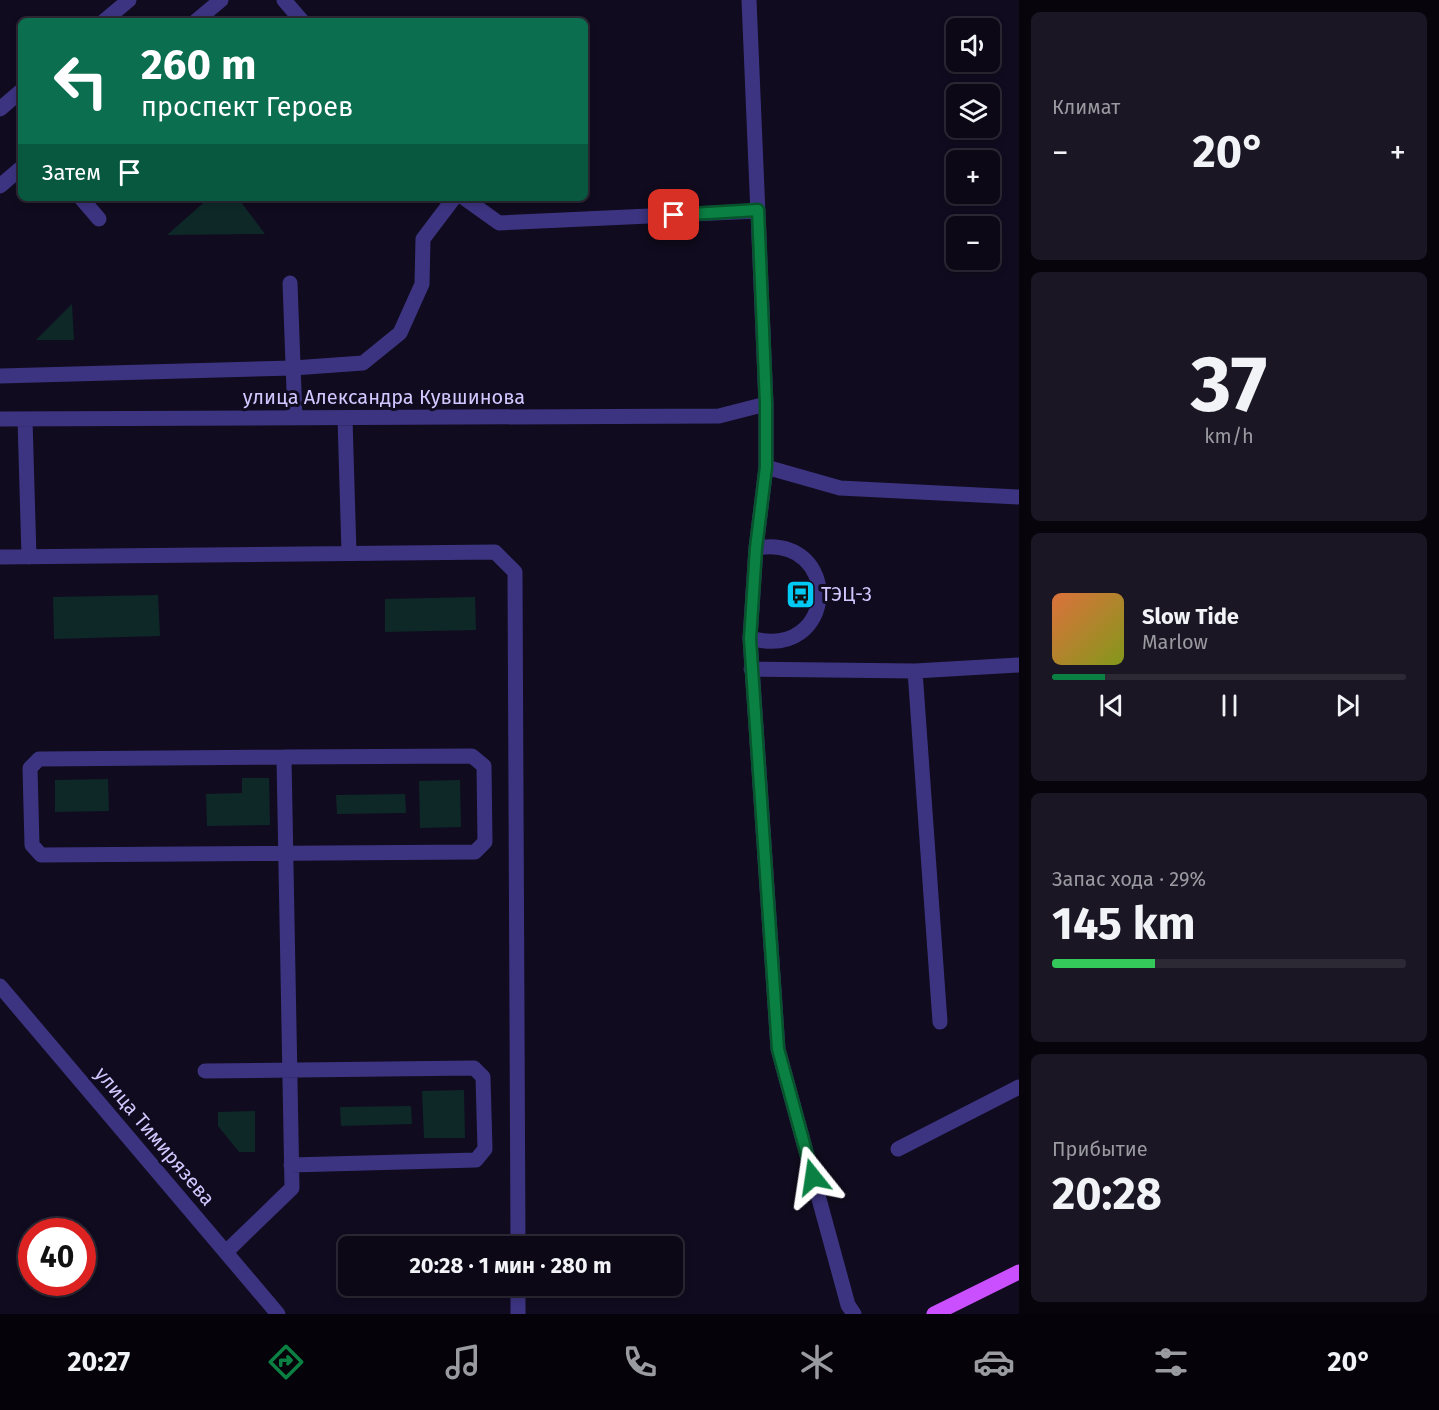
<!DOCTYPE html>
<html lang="ru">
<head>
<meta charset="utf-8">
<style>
  body { margin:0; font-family:"Fira Sans",sans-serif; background:#1a1623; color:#f1f3f6; height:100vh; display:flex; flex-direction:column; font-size:22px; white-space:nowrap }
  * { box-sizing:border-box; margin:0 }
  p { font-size:20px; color:#9a9aa1 }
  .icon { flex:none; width:33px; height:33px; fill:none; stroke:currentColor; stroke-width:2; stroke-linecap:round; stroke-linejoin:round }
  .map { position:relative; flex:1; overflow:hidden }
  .drawer { display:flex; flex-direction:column; gap:12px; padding:12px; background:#07040c; width:420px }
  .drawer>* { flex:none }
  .banner { position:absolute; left:18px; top:18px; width:570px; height:183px; border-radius:9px; box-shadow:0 3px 9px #0003,0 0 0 2px #2c2935; background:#0b6e4f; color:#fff; overflow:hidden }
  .controls { position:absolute; left:946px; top:18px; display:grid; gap:12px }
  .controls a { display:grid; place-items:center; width:54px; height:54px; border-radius:9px; background:#0c0816; box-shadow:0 3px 9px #0003,0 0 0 2px #2c2935; font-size:30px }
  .speed { position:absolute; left:18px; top:1218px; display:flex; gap:12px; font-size:30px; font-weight:700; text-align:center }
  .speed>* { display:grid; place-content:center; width:78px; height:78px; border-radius:50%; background:#0c0816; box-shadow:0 3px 9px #0003,0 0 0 2px #2c2935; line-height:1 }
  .speed .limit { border:9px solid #d22; background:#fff; color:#111 }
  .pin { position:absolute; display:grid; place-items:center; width:51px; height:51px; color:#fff; margin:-26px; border-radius:12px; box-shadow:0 3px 9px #0006 }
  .me { position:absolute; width:66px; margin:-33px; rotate:345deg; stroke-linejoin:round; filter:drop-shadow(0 0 4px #0008) }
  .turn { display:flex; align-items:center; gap:21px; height:126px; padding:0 24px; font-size:27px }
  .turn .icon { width:78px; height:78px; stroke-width:2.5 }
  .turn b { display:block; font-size:42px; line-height:51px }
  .then { display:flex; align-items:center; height:57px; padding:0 24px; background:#0003; gap:12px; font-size:22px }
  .big { font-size:45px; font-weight:700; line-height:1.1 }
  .drawer .card { flex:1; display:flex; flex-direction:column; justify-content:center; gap:9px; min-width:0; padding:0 21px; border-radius:9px; background:#1a1623 }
  .drawer .dial { align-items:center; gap:0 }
  .dial b { font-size:78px; line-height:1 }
  .song { display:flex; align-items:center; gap:18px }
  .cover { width:72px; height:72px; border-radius:9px; background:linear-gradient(135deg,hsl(20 70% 55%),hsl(70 70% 35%)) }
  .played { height:6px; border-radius:3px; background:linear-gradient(90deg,#0b8043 15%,#2c2935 15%) }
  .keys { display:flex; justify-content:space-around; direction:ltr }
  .heat { display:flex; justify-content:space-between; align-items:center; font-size:33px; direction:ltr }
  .charge { height:9px; border-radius:4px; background:linear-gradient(90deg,#34c759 29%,#2c2935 0) }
  .trip { position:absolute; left:338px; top:1236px; width:345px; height:60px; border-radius:9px; background:#0c0816; box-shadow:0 3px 9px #0003,0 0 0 2px #2c2935; font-weight:700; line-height:60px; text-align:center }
  .menu { display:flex; height:96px; justify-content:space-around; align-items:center; background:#050309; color:#9a9aa1 }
  .menu .icon { width:42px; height:42px }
  .menu .current { color:#0b8043 }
  .menu b { font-size:27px; color:#f1f3f6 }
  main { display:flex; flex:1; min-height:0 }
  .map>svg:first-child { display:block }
  .green { fill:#0e2828 }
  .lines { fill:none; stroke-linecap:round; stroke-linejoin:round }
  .minor { stroke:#3c3480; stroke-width:15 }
  .major { stroke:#ca4fff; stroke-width:15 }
  .route-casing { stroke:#07532c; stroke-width:15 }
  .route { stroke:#0b8043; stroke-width:10 }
  .labels { text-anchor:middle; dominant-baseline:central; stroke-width:6; stroke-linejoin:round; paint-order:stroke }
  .street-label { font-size:20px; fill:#d2c8ff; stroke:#100b1e }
  .poi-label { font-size:20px; fill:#d2c8ff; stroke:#100b1e; text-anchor:start }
</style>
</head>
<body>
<main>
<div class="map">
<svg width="1019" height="1314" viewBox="0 0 1019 1314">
  <rect width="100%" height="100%" fill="#100b1e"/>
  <path class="green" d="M209,198H238L265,234L167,235Z
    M72,304L74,340H36Z
    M158,595L160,636L54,639L53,597Z
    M475,597L476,630L385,632V599Z
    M242,778H269L270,825L207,826L206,794L242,793Z
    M108,779L109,811L55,812V780Z
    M460,780L461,827L420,828L419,781Z
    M405,794L406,813L337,814L336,795Z
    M464,1090L465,1138H424L422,1091Z
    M411,1106L412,1124L341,1126L340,1107Z
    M255,1111V1152H239L218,1126V1112Z"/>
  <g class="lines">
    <path class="minor" d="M284,0L302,21
      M749,0L766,404V467L756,548L750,638L778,1049L848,1305L854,1314
      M104,21L129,0
      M196,21L221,0
      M0,109L21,91
      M0,186L21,168
      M81,198L99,219
      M464,198L499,223L758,211
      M290,283L295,418
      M0,376L293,368L363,363L400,333L422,284L423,239L454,198
      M345,418L349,553
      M0,419L719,416L766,404
      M25,419L29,557
      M766,467L840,488L1019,497
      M0,557L495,552L515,572L518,1246
      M750,638C838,663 844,533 756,548
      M751,669L915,671L1019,665
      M915,671L940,1022
      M0,986L278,1314
      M205,1071L474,1068L483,1077L485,1149L476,1160L291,1165
      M898,1149L1019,1087
      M226,1252L292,1188C289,1045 286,901 284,757L472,756L484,766L485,842L475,852L41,855L32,845L30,768L39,759L284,757
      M518,1286V1314"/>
    <path class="major" d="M934,1314L1019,1272"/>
  </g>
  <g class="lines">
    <defs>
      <path id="route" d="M674,215L758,210L766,404V467L756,548L750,639L752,669L778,1049L813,1177"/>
    </defs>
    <use href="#route" class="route-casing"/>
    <use href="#route" class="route"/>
  </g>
  <defs>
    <symbol id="bus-square" viewBox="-11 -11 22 22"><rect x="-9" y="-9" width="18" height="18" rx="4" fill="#00caf3" stroke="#100b1e"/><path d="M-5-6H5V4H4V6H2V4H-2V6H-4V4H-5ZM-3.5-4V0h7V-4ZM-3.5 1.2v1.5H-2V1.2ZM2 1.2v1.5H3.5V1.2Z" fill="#111"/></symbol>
  </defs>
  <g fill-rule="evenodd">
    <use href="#bus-square" x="784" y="578" width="33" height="33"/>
  </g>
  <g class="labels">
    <g class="street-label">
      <text x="384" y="397">улица Александра Кувшинова</text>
      <text transform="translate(155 1136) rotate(50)">улица Тимирязева</text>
    </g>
    <g class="poi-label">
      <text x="821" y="594">ТЭЦ-3</text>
    </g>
  </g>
</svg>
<div class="controls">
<a><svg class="icon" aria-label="sound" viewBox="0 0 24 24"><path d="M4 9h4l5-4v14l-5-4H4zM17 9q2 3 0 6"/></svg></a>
<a><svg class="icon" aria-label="layers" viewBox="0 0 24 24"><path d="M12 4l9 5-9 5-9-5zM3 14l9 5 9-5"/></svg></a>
<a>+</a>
<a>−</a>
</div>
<div class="speed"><div class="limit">40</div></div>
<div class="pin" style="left:674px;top:215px;background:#d93025"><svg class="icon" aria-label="arrive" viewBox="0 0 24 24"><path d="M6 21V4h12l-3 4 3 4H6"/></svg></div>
<svg class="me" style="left:813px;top:1177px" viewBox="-20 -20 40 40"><path d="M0-17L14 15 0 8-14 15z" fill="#0b8043" stroke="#fff" stroke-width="4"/></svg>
<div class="trip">20:28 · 1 мин · 280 m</div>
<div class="banner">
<div class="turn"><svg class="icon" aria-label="left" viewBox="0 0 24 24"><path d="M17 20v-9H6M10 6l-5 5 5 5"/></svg><div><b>260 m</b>проспект Героев</div></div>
<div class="then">Затем<svg class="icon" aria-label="arrive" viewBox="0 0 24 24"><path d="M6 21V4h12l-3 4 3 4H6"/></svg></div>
</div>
</div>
<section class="drawer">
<div class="card"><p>Климат</p>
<div class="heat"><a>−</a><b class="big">20°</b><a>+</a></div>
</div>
<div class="card dial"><b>37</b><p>km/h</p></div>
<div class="card">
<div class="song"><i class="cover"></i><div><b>Slow Tide</b><p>Marlow</p></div></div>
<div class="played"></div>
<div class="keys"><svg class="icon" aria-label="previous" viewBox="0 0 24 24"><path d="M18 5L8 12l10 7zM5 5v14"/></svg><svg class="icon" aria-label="pause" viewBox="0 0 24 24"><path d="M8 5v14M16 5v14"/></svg><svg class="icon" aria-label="next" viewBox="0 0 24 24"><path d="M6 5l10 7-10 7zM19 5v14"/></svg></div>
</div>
<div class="card"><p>Запас хода · 29%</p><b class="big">145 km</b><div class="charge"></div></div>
<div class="card"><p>Прибытие</p><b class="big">20:28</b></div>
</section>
</main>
<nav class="menu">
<b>20:27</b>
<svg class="icon current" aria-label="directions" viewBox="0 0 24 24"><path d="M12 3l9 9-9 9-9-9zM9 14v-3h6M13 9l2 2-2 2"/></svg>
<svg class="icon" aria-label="music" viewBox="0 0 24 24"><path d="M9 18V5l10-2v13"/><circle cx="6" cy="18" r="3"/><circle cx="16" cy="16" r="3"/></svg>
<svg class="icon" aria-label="phone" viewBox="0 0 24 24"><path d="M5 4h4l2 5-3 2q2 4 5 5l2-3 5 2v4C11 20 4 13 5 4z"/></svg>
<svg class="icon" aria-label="climate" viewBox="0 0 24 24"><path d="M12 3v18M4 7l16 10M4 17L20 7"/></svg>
<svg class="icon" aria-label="car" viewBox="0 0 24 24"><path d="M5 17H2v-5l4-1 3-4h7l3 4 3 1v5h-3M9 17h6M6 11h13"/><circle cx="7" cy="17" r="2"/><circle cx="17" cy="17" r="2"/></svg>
<svg class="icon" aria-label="filters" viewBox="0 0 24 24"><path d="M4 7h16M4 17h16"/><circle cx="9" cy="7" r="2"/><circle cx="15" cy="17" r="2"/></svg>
<b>20°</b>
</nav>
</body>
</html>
